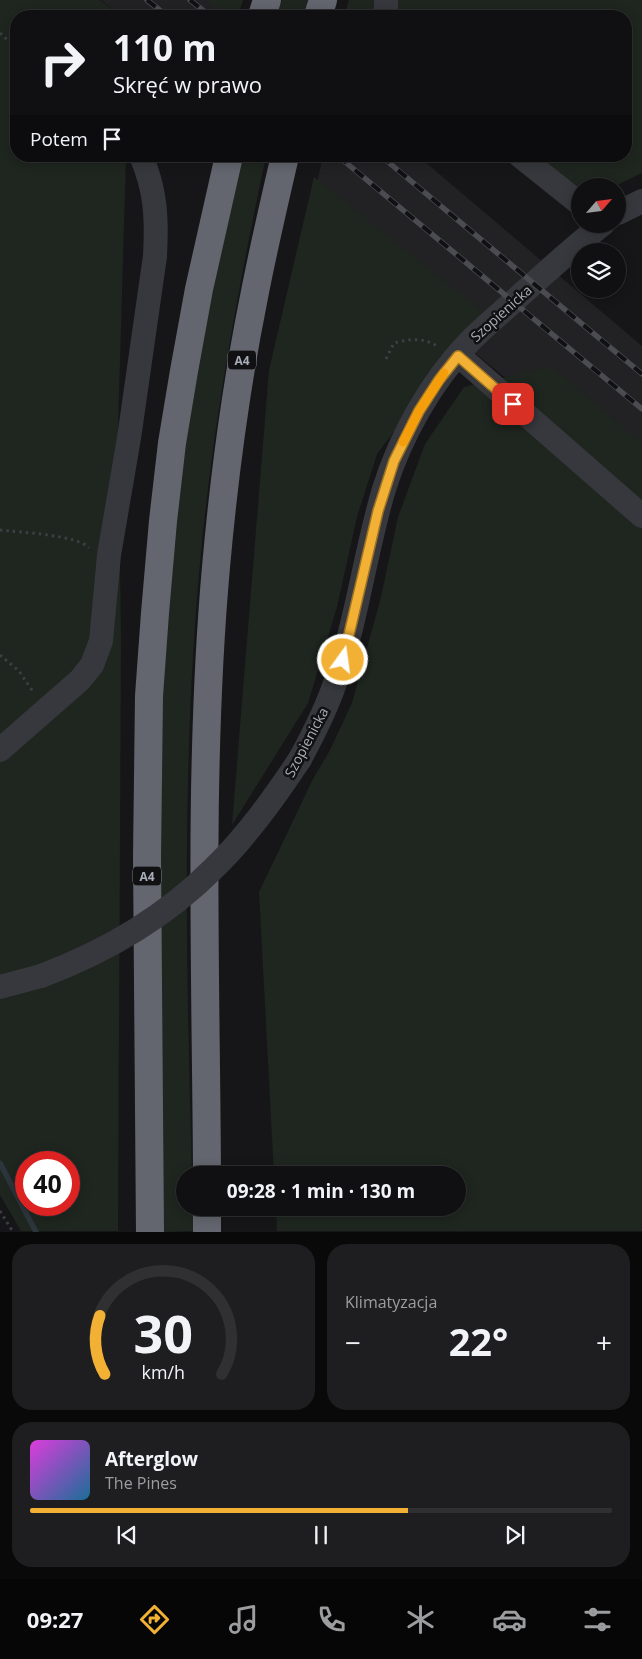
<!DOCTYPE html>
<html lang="pl">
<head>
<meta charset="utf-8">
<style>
  body { margin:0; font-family:"Open Sans",sans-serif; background:#1e1e20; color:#f1f3f6; height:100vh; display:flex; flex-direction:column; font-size:19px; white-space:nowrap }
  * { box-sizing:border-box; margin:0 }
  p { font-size:16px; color:#9c9d9f }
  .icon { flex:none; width:28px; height:28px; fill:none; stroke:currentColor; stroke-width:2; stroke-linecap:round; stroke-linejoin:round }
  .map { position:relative; height:1232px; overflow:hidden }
  .drawer { display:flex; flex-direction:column; gap:12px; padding:12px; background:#09090a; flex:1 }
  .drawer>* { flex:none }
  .top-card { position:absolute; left:10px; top:10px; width:622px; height:152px; border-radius:20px; box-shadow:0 2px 12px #0003,0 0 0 1px #303032; background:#101012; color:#f1f3f6; overflow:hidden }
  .needle { width:32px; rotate:62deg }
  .controls { position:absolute; left:571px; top:178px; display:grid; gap:10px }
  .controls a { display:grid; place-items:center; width:55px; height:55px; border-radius:50%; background:#101012; box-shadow:0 2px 12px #0003,0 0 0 1px #303032; font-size:25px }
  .speed { position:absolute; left:15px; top:1151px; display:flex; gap:10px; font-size:25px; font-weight:700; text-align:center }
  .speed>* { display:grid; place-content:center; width:65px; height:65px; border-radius:50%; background:#101012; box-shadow:0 2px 12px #0003,0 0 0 1px #303032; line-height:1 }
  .speed .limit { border:8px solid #d22; background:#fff; color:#111 }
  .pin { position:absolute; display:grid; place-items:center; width:42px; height:42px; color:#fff; margin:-21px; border-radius:10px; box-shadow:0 2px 8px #0006 }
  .me { position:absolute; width:55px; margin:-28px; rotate:14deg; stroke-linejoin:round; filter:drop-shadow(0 0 4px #0008) }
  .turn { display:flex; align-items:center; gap:18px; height:105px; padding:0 20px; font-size:22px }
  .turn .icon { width:65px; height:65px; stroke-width:2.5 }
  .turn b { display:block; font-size:35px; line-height:42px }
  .then { display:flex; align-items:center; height:48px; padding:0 20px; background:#0003; gap:10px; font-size:19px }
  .big { font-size:38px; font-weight:700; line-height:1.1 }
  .drawer .widget { flex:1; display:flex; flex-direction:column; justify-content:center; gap:8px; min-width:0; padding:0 18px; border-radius:20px; background:#1e1e20 }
  .drawer .dial { align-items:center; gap:0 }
  .dial svg { height:130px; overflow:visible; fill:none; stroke:#303032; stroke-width:7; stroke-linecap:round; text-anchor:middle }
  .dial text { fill:#f1f3f6; stroke:none }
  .song { display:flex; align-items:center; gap:15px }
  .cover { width:60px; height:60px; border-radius:8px; background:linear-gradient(135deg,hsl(300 70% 55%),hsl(200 70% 35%)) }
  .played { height:5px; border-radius:2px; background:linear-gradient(90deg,#f2b134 65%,#303032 65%) }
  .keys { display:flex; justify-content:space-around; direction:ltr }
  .heat { display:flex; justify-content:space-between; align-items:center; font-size:28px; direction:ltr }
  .drawer .tiles { flex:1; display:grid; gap:12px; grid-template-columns:1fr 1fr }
  .widget:last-child { grid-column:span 2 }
  .trip { position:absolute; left:176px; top:1166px; width:290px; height:50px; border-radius:25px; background:#101012; box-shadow:0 2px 12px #0003,0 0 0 1px #303032; font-weight:700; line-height:50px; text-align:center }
  .dock { display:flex; height:80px; justify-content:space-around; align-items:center; background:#060607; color:#9c9d9f }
  .dock .icon { width:35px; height:35px }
  .dock .selected { color:#f2b134 }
  .dock b { font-size:22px; color:#f1f3f6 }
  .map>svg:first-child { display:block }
  .built { fill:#222225 }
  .green { fill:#1e261f; fill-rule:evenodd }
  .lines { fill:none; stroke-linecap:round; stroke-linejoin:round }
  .stream { stroke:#2c353c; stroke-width:5.5 }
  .path { stroke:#3d3f44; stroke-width:3; stroke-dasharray:2.5 4; stroke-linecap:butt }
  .minor { stroke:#37383d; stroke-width:24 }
  .highway { stroke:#63666e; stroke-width:28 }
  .rail-casing { stroke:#4a4c52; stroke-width:5.5 }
  .rail { stroke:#111113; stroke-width:4; stroke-dasharray:11; stroke-linecap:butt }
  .minor-bridge { stroke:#37383d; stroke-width:24 }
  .route-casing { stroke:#9d7322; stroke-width:12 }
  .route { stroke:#f2b134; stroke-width:9 }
  .slow { stroke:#f59e0b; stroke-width:9 }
  .labels { text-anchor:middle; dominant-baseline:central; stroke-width:5; stroke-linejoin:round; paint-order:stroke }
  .shield { fill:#111113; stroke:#7b7e86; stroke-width:1 }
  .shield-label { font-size:12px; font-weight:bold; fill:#a8adb8 }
  .street-label { font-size:14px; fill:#a8adb8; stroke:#111113 }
</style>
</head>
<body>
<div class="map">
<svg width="642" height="1232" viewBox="0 0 642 1232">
  <rect width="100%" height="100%" fill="#161618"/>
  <path class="built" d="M101,0H212L223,9L220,16H120Z
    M323,156H418L642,346V474L513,384L309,218Z"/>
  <path class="green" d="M0,0H100L120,16H16V156H126L118,430L121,636L118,1231H21L0,1195ZM26,1162H69V1205H26Z
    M206,0H243L238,16H225Z
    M282,0H309L304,16H277Z
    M349,0H380L379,16H344Z
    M393,0H642V173L615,186H580V191L538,156H626V16H391Z
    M239,156H266C239,284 215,412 202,542C181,753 186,964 192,1175H185V1208H193L194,1231L162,1232L159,1080L160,693L170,581L186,429L200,349Z
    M314,177L485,313L377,454L357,517L337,607L308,703L232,825L269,370Z
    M551,366L642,443V1231H277L276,1208H458V1175H274L259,892L313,779L329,752L352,703L381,597L398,517L425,444L464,387Z"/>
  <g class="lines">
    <path class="stream" d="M0,1163L36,1232"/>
    <path class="path" d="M0,33L16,48
      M386,359L394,343C408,339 426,337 438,347
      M0,530C17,532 79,535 89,548
      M0,655L19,671L34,693
      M0,1211L13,1232"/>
    <path class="minor" d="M386,16V0
      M520,156L580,204
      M618,213L642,201
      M458,355L642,516
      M0,750L80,680L92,665L101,641L109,555L129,438L155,256C157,219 156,190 141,156
      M300,759C313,735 326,710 335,683C357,620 365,553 384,489C401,435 431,382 469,342C487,324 507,308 525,291C551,268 576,245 603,224
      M0,987L41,976"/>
    <path class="highway" d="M262,16L267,0
      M318,16L323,0
      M207,1175C206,973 198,769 216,567C224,477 236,386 254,297C263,250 274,203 285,156
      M207,1208V1232
      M150,1232L147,857L149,696L155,613L163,521L172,443L184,371L199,289L229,156"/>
    <defs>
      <path id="rail" d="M147,0L167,16
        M190,0L210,16
        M338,156L642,409
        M381,156L642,374"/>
    </defs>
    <use href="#rail" class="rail-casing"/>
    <use href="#rail" class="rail"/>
    <path class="minor-bridge" d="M41,976C105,952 164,918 213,869C247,836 274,798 300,759"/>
  </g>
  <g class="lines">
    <defs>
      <path id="route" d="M343,660L378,511L394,461L419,411L439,380L458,356L513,404"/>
    </defs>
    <use href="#route" class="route-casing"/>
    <use href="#route" class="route"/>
    <path class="slow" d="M403,442L419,411L444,373"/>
  </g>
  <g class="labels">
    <g class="shield">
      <rect x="228" y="350.5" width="28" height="19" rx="4"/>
      <rect x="133" y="866.5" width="28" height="19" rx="4"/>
    </g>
    <g class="shield-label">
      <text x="242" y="360">A4</text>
      <text x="147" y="876">A4</text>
    </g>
    <g class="street-label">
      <text transform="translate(501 313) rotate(-42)">Szopienicka</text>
      <text transform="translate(306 742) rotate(-62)">Szopienicka</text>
    </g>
  </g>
</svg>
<div class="controls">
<a><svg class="needle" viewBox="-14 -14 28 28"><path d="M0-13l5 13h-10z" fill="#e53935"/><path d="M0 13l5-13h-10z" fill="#9c9d9f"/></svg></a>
<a><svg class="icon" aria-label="layers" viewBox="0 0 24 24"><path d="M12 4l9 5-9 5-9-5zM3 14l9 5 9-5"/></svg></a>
</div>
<div class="speed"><div class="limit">40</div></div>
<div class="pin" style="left:513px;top:404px;background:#d93025"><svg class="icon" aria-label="arrive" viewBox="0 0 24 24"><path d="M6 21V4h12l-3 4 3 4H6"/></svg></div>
<svg class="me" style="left:343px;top:660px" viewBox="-20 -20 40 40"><circle r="17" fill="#f2b134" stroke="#fff" stroke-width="3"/><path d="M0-11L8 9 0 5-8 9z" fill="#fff"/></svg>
<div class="trip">09:28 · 1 min · 130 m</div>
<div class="top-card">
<div class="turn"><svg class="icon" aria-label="right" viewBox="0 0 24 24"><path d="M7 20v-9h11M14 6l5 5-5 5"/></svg><div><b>110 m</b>Skręć w prawo</div></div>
<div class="then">Potem<svg class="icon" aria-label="arrive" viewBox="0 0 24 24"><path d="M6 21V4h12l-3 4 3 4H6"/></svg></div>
</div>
</div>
<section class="drawer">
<div class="tiles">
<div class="widget dial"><svg viewBox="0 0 100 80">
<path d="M14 69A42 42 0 1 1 86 69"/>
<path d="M14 69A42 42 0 0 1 11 33" stroke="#f2b134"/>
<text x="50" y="56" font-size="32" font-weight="700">30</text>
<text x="50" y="72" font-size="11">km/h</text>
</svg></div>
<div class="widget"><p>Klimatyzacja</p>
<div class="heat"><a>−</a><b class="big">22°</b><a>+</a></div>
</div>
<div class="widget">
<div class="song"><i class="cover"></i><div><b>Afterglow</b><p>The Pines</p></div></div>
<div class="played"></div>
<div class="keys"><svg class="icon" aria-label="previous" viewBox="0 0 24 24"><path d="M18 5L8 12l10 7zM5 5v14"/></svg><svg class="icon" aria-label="pause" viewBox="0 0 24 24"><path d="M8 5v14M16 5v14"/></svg><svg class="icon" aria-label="next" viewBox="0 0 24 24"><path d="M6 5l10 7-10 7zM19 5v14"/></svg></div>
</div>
</div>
</section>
<nav class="dock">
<b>09:27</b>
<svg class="icon selected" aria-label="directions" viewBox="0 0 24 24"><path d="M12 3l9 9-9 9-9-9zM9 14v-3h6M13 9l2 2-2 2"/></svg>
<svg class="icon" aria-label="music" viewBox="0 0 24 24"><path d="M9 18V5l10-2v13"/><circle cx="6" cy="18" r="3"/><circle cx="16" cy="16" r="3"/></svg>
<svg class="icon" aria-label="phone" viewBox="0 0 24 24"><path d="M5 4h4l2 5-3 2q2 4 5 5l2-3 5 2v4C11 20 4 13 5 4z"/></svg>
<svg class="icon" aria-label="climate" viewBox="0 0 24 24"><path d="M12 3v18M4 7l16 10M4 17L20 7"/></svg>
<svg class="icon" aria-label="car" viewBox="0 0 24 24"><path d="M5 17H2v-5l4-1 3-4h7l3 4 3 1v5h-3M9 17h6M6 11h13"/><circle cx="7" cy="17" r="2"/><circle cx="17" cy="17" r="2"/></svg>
<svg class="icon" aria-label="filters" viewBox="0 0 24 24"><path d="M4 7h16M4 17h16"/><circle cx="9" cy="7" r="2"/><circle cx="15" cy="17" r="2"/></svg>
</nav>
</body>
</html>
